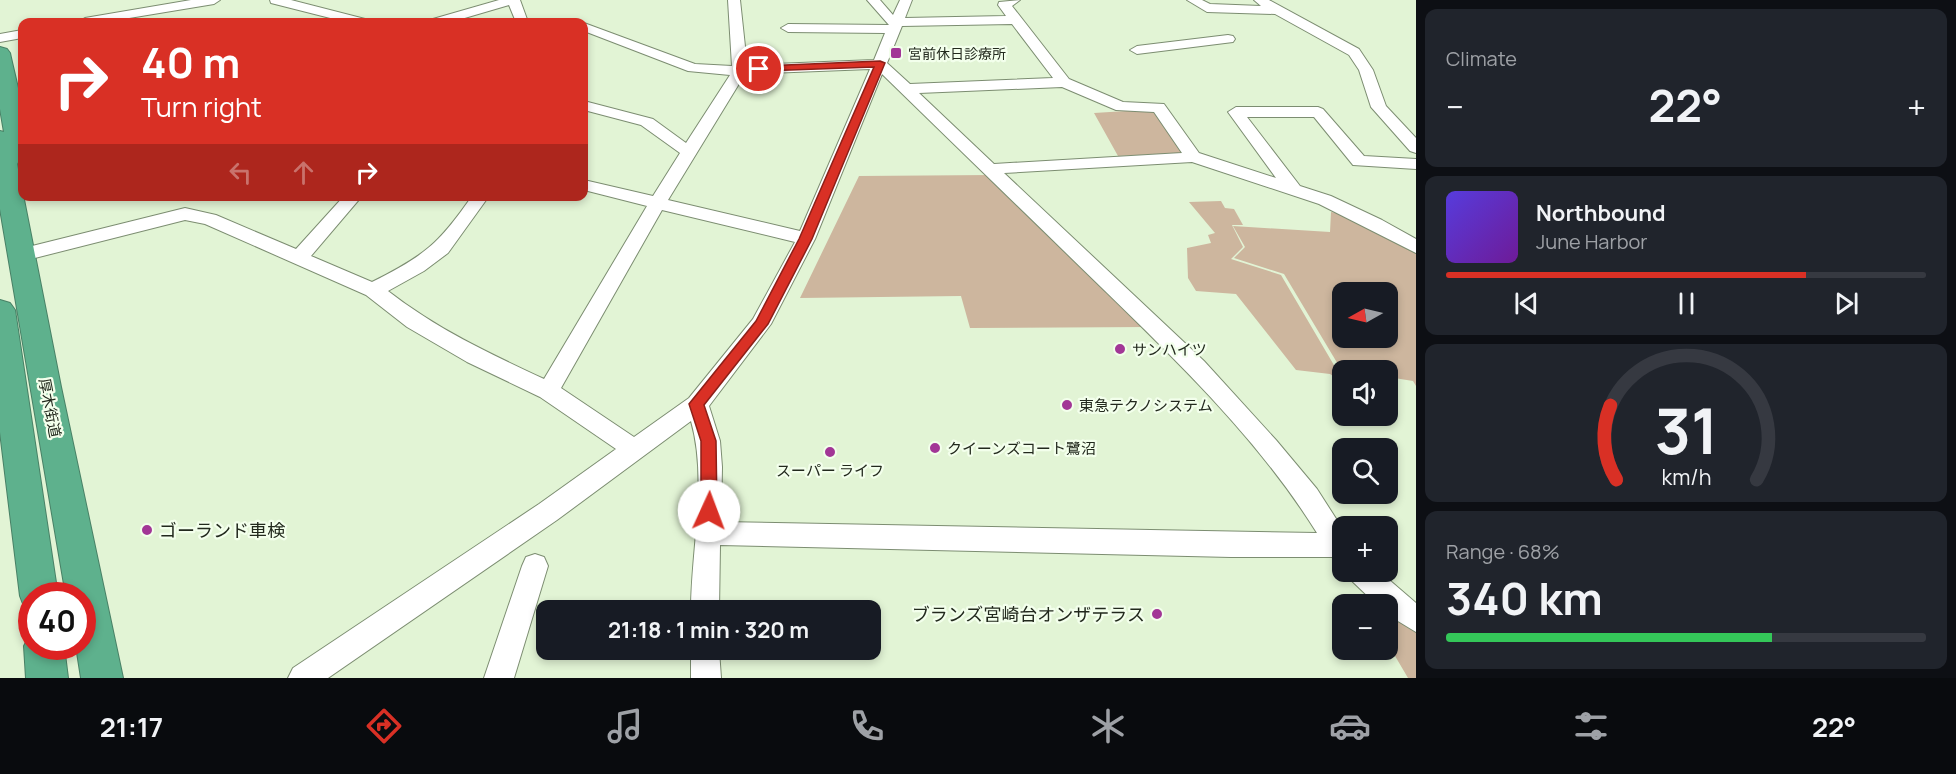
<!DOCTYPE html>
<html lang="en">
<head>
<meta charset="utf-8">
<style>
  body { margin:0; font-family:Manrope,"Noto Sans JP",sans-serif; background:#20242c; color:#f1f3f6; height:100vh; display:flex; flex-direction:column; font-size:22px; white-space:nowrap }
  * { box-sizing:border-box; margin:0 }
  p { font-size:20px; color:#9ea1a6 }
  .icon { flex:none; width:33px; height:33px; fill:none; stroke:currentColor; stroke-width:2; stroke-linecap:round; stroke-linejoin:round }
  .map { position:relative; flex:1; overflow:hidden }
  .drawer { display:flex; flex-direction:column; gap:9px; padding:9px; background:#0d0f14; width:540px }
  .drawer>* { flex:none }
  .banner { position:absolute; left:18px; top:18px; width:570px; height:183px; border-radius:12px; box-shadow:0 3px 9px #0003; background:#d93025; color:#fff; overflow:hidden }
  .needle { width:39px; rotate:262deg }
  .buttons { position:absolute; left:1332px; top:282px; display:grid; gap:12px }
  .buttons a { display:grid; place-items:center; width:66px; height:66px; border-radius:12px; background:#171b24; box-shadow:0 3px 9px #0003; font-size:30px }
  .speed { position:absolute; left:18px; top:582px; display:flex; gap:12px; font-size:30px; font-weight:700; text-align:center }
  .speed>* { display:grid; place-content:center; width:78px; height:78px; border-radius:50%; background:#171b24; box-shadow:0 3px 9px #0003; line-height:1 }
  .speed .limit { border:9px solid #d22; background:#fff; color:#111 }
  .pin { position:absolute; display:grid; place-items:center; width:51px; height:51px; color:#fff; margin:-26px; border:3px solid #fff; border-radius:50%; box-shadow:0 2px 6px #0007 }
  .me { position:absolute; width:66px; margin:-33px; rotate:2deg; stroke-linejoin:round; filter:drop-shadow(0 0 4px #0008) }
  .turn { display:flex; align-items:center; gap:21px; height:126px; padding:0 24px; font-size:27px }
  .turn .icon { width:78px; height:78px; stroke-width:2.5 }
  .turn b { display:block; font-size:42px; line-height:51px }
  .lanes { display:flex; align-items:center; height:57px; padding:0 24px; background:#0003; justify-content:center; gap:30px; direction:ltr }
  .lanes .off { opacity:.35 }
  .big { font-size:45px; font-weight:700; line-height:1.1 }
  .drawer .card { flex:1; display:flex; flex-direction:column; justify-content:center; gap:9px; min-width:0; padding:0 21px; border-radius:12px; background:#20242c }
  .drawer .dial { align-items:center; gap:0 }
  .dial svg { height:156px; overflow:visible; fill:none; stroke:#363941; stroke-width:7; stroke-linecap:round; text-anchor:middle }
  .dial text { fill:#f1f3f6; stroke:none }
  .song { display:flex; align-items:center; gap:18px }
  .cover { width:72px; height:72px; border-radius:9px; background:linear-gradient(135deg,hsl(250 70% 55%),hsl(280 70% 35%)) }
  .played { height:6px; border-radius:3px; background:linear-gradient(90deg,#d93025 75%,#363941 75%) }
  .keys { display:flex; justify-content:space-around; direction:ltr }
  .heat { display:flex; justify-content:space-between; align-items:center; font-size:33px; direction:ltr }
  .charge { height:9px; border-radius:4px; background:linear-gradient(90deg,#34c759 68%,#363941 0) }
  .trip { position:absolute; left:536px; top:600px; width:345px; height:60px; border-radius:12px; background:#171b24; box-shadow:0 3px 9px #0003; font-weight:700; line-height:60px; text-align:center }
  .tabs { display:flex; height:96px; justify-content:space-around; align-items:center; background:#090b0e; color:#9ea1a6 }
  .tabs .icon { width:42px; height:42px }
  .tabs .current { color:#d93025 }
  .tabs b { font-size:27px; color:#f1f3f6 }
  main { display:flex; flex:1; min-height:0 }
  .map>svg:first-child { display:block }
  .green { fill:#cdb69e; fill-rule:evenodd }
  .lines { fill:none; stroke-linecap:round; stroke-linejoin:round }
  .minor-casing { stroke:#7c8d71; stroke-width:2 }
  .highway-casing { stroke:#498166; stroke-width:2 }
  .minor { fill:#fff; fill-rule:evenodd }
  .highway { fill:#5eb18d; fill-rule:evenodd }
  .route { fill:#d93025; stroke:#8d1f18; stroke-width:1.5 }
  .poi-dot { fill:#a23696; stroke:#f3ffec; stroke-width:2 }
  .labels { text-anchor:middle; dominant-baseline:central; stroke-width:4.5; stroke-linejoin:round; paint-order:stroke }
  .far-poi-label { font-size:14px; fill:#22291d; stroke:#f3ffec; text-anchor:start }
  .poi-label { font-size:15px; fill:#22291d; stroke:#f3ffec; text-anchor:start }
  .street-label { font-size:15px; fill:#22291d; stroke:#f3ffec }
  .near-poi-label { font-size:18px; fill:#22291d; stroke:#f3ffec; text-anchor:start }
</style>
</head>
<body>
<main>
<div class="map">
<svg width="1416" height="678" viewBox="0 0 1416 678">
  <rect width="100%" height="100%" fill="#e2f4d5"/>
  <path class="green" d="M1158,109L1185,153L1118,156L1094,113Z
    M991,175L1148,327L970,328L961,296L800,298L859,176Z
    M1221,201L1225,208L1234,209L1243,225H1232L1243,247L1231,259L1281,275L1338,372L1342,373V382L1330,374L1296,370L1236,294L1196,291L1188,278L1187,248L1211,243L1208,235L1215,233L1189,202Z
    M1331,212L1348,215L1416,253V386L1413,381L1388,377V370L1342,371L1284,274L1234,258L1245,247L1233,226L1330,232ZM1342,292H1388V338H1342Z
    M1388,605L1416,629V678H1408L1388,644Z"/>
  <g class="lines">
    <defs>
      <path id="minor" d="M191,0H220L214,4L105,22H78L85,18Z
        M270,0H291L365,19L367,22H346L271,3Z
        M499,0H520L528,22H516L509,5L451,22H431L433,19Z
        M728,0H740L747,65L874,60L885,33L788,32L781,28L788,24L889,25L867,0H880L893,15L900,0H912L905,18L1006,16L998,5L999,2L1020,0L1012,6L1069,79L1123,102L1164,104L1199,153L1276,178L1228,112L1236,107H1318L1323,109L1364,156L1416,159V169L1353,165L1314,117H1247L1300,186L1331,196L1382,220L1416,239V253L1319,204L1192,162L1004,173L1204,361L1276,440L1317,489L1342,528V562L1332,557H1231L720,545L719,610H691C691,549 708,481 691,421L557,520L328,678H288L293,668L539,504L616,449L540,397L467,362L407,327L366,295L205,224L185,220L23,261L16,260L14,255L16,250L185,208L216,215L296,249L344,196H362L311,256L372,282C424,256 439,244 472,196H489L448,253L424,271L388,291C437,329 488,353 544,379L647,206L584,190V180L653,196L680,153L641,125L584,110V101L653,119L686,143L730,75L688,71L584,31V23L695,64L732,66ZM1012,24L1053,78L910,84L887,63L902,26ZM870,69L800,231L668,200L745,74ZM882,74C955,145 1028,216 1101,287C1179,363 1259,440 1317,533L721,522L722,467L720,441L709,406L771,324L815,239ZM1062,87L1116,110L1154,112L1182,153L994,164L919,93ZM662,210L795,242L753,319L689,398L634,437L561,388Z
        M1187,0H1202L1210,4L1261,6L1254,0H1269L1359,49L1373,70L1386,106L1416,138V153L1410,151L1371,107L1359,70L1349,55L1275,14L1207,12Z
        M22,30V38L0,42V34Z
        M1228,35L1233,36L1235,39L1233,42L1137,54L1130,50L1137,46Z
        M535,554L544,557L548,566L514,678H484L522,566L526,557Z
        M1348,572H1380L1416,603V632L1388,615V604H1376L1352,581Z
        M691,650H719L721,678H691Z"/>
      <path id="highway" d="M0,47L7,49L10,53C16,83 34,137 17,164L61,387L123,678H81L76,646H82V596H66L0,209V131L4,132L0,109Z
        M0,300L10,303L15,310L58,596H32V612L25,609L20,596L0,432Z
        M32,631V646H64L68,678H26L24,646Z"/>
    </defs>
    <use href="#minor" class="minor-casing"/>
    <use href="#highway" class="highway-casing"/>
    <use href="#minor" class="minor"/>
    <use href="#highway" class="highway"/>
  </g>
  <path class="route" d="M880,61L885,63L812,239L768,324L704,405L716,441L717,511L715,516L709,519L703,516L701,511V441L689,404L756,321L799,239L874,67L759,71L754,69L759,66Z"/>
  <g class="poi-dot">
    <rect x="890" y="47" width="12" height="12" rx="3"/>
    <circle cx="1120" cy="349" r="6"/>
    <circle cx="1067" cy="405" r="6"/>
    <circle cx="935" cy="448" r="6"/>
    <circle cx="830" cy="452" r="6"/>
    <circle cx="147" cy="530" r="6"/>
    <circle cx="1157" cy="614" r="6"/>
  </g>
  <g class="labels">
    <g class="far-poi-label">
      <text x="908" y="53">宮前休日診療所</text>
    </g>
    <g class="poi-label">
      <text x="1132" y="349">サンハイツ</text>
      <text x="1079" y="405">東急テクノシステム</text>
      <text x="947" y="448">クイーンズコート鷺沼</text>
      <text x="830" y="470" text-anchor="middle">スーパー ライフ</text>
    </g>
    <g class="street-label">
      <text transform="translate(50 408) rotate(79)">厚木街道</text>
    </g>
    <g class="near-poi-label">
      <text x="159" y="530">ゴーランド車検</text>
      <text x="1145" y="614" text-anchor="end">ブランズ宮崎台オンザテラス</text>
    </g>
  </g>
</svg>
<div class="buttons">
<a><svg class="needle" viewBox="-14 -14 28 28"><path d="M0-13l5 13h-10z" fill="#e53935"/><path d="M0 13l5-13h-10z" fill="#9ea1a6"/></svg></a>
<a><svg class="icon" aria-label="sound" viewBox="0 0 24 24"><path d="M4 9h4l5-4v14l-5-4H4zM17 9q2 3 0 6"/></svg></a>
<a><svg class="icon" aria-label="search" viewBox="0 0 24 24"><circle cx="10" cy="10" r="6"/><path d="M15 15l6 6"/></svg></a>
<a>+</a>
<a>−</a>
</div>
<div class="speed"><div class="limit">40</div></div>
<div class="pin" style="left:759px;top:69px;background:#d93025"><svg class="icon" aria-label="arrive" viewBox="0 0 24 24"><path d="M6 21V4h12l-3 4 3 4H6"/></svg></div>
<svg class="me" style="left:709px;top:511px" viewBox="-20 -20 40 40"><circle r="19" fill="#fff"/><path d="M0-13L10 11 0 6-10 11z" fill="#d93025"/></svg>
<div class="trip">21:18 · 1 min · 320 m</div>
<div class="banner">
<div class="turn"><svg class="icon" aria-label="right" viewBox="0 0 24 24"><path d="M7 20v-9h11M14 6l5 5-5 5"/></svg><div><b>40 m</b>Turn right</div></div>
<div class="lanes"><svg class="icon off" aria-label="left" viewBox="0 0 24 24"><path d="M17 20v-9H6M10 6l-5 5 5 5"/></svg><svg class="icon off" aria-label="ahead" viewBox="0 0 24 24"><path d="M12 20V5M6 11l6-6 6 6"/></svg><svg class="icon" aria-label="right" viewBox="0 0 24 24"><path d="M7 20v-9h11M14 6l5 5-5 5"/></svg></div>
</div>
</div>
<section class="drawer">
<div class="card"><p>Climate</p>
<div class="heat"><a>−</a><b class="big">22°</b><a>+</a></div>
</div>
<div class="card">
<div class="song"><i class="cover"></i><div><b>Northbound</b><p>June Harbor</p></div></div>
<div class="played"></div>
<div class="keys"><svg class="icon" aria-label="previous" viewBox="0 0 24 24"><path d="M18 5L8 12l10 7zM5 5v14"/></svg><svg class="icon" aria-label="pause" viewBox="0 0 24 24"><path d="M8 5v14M16 5v14"/></svg><svg class="icon" aria-label="next" viewBox="0 0 24 24"><path d="M6 5l10 7-10 7zM19 5v14"/></svg></div>
</div>
<div class="card dial"><svg viewBox="0 0 100 80">
<path d="M14 69A42 42 0 1 1 86 69"/>
<path d="M14 69A42 42 0 0 1 11 31" stroke="#d93025"/>
<text x="50" y="56" font-size="32" font-weight="700">31</text>
<text x="50" y="72" font-size="11">km/h</text>
</svg></div>
<div class="card"><p>Range · 68%</p><b class="big">340 km</b><div class="charge"></div></div>
</section>
</main>
<nav class="tabs">
<b>21:17</b>
<svg class="icon current" aria-label="directions" viewBox="0 0 24 24"><path d="M12 3l9 9-9 9-9-9zM9 14v-3h6M13 9l2 2-2 2"/></svg>
<svg class="icon" aria-label="music" viewBox="0 0 24 24"><path d="M9 18V5l10-2v13"/><circle cx="6" cy="18" r="3"/><circle cx="16" cy="16" r="3"/></svg>
<svg class="icon" aria-label="phone" viewBox="0 0 24 24"><path d="M5 4h4l2 5-3 2q2 4 5 5l2-3 5 2v4C11 20 4 13 5 4z"/></svg>
<svg class="icon" aria-label="climate" viewBox="0 0 24 24"><path d="M12 3v18M4 7l16 10M4 17L20 7"/></svg>
<svg class="icon" aria-label="car" viewBox="0 0 24 24"><path d="M5 17H2v-5l4-1 3-4h7l3 4 3 1v5h-3M9 17h6M6 11h13"/><circle cx="7" cy="17" r="2"/><circle cx="17" cy="17" r="2"/></svg>
<svg class="icon" aria-label="filters" viewBox="0 0 24 24"><path d="M4 7h16M4 17h16"/><circle cx="9" cy="7" r="2"/><circle cx="15" cy="17" r="2"/></svg>
<b>22°</b>
</nav>
</body>
</html>
